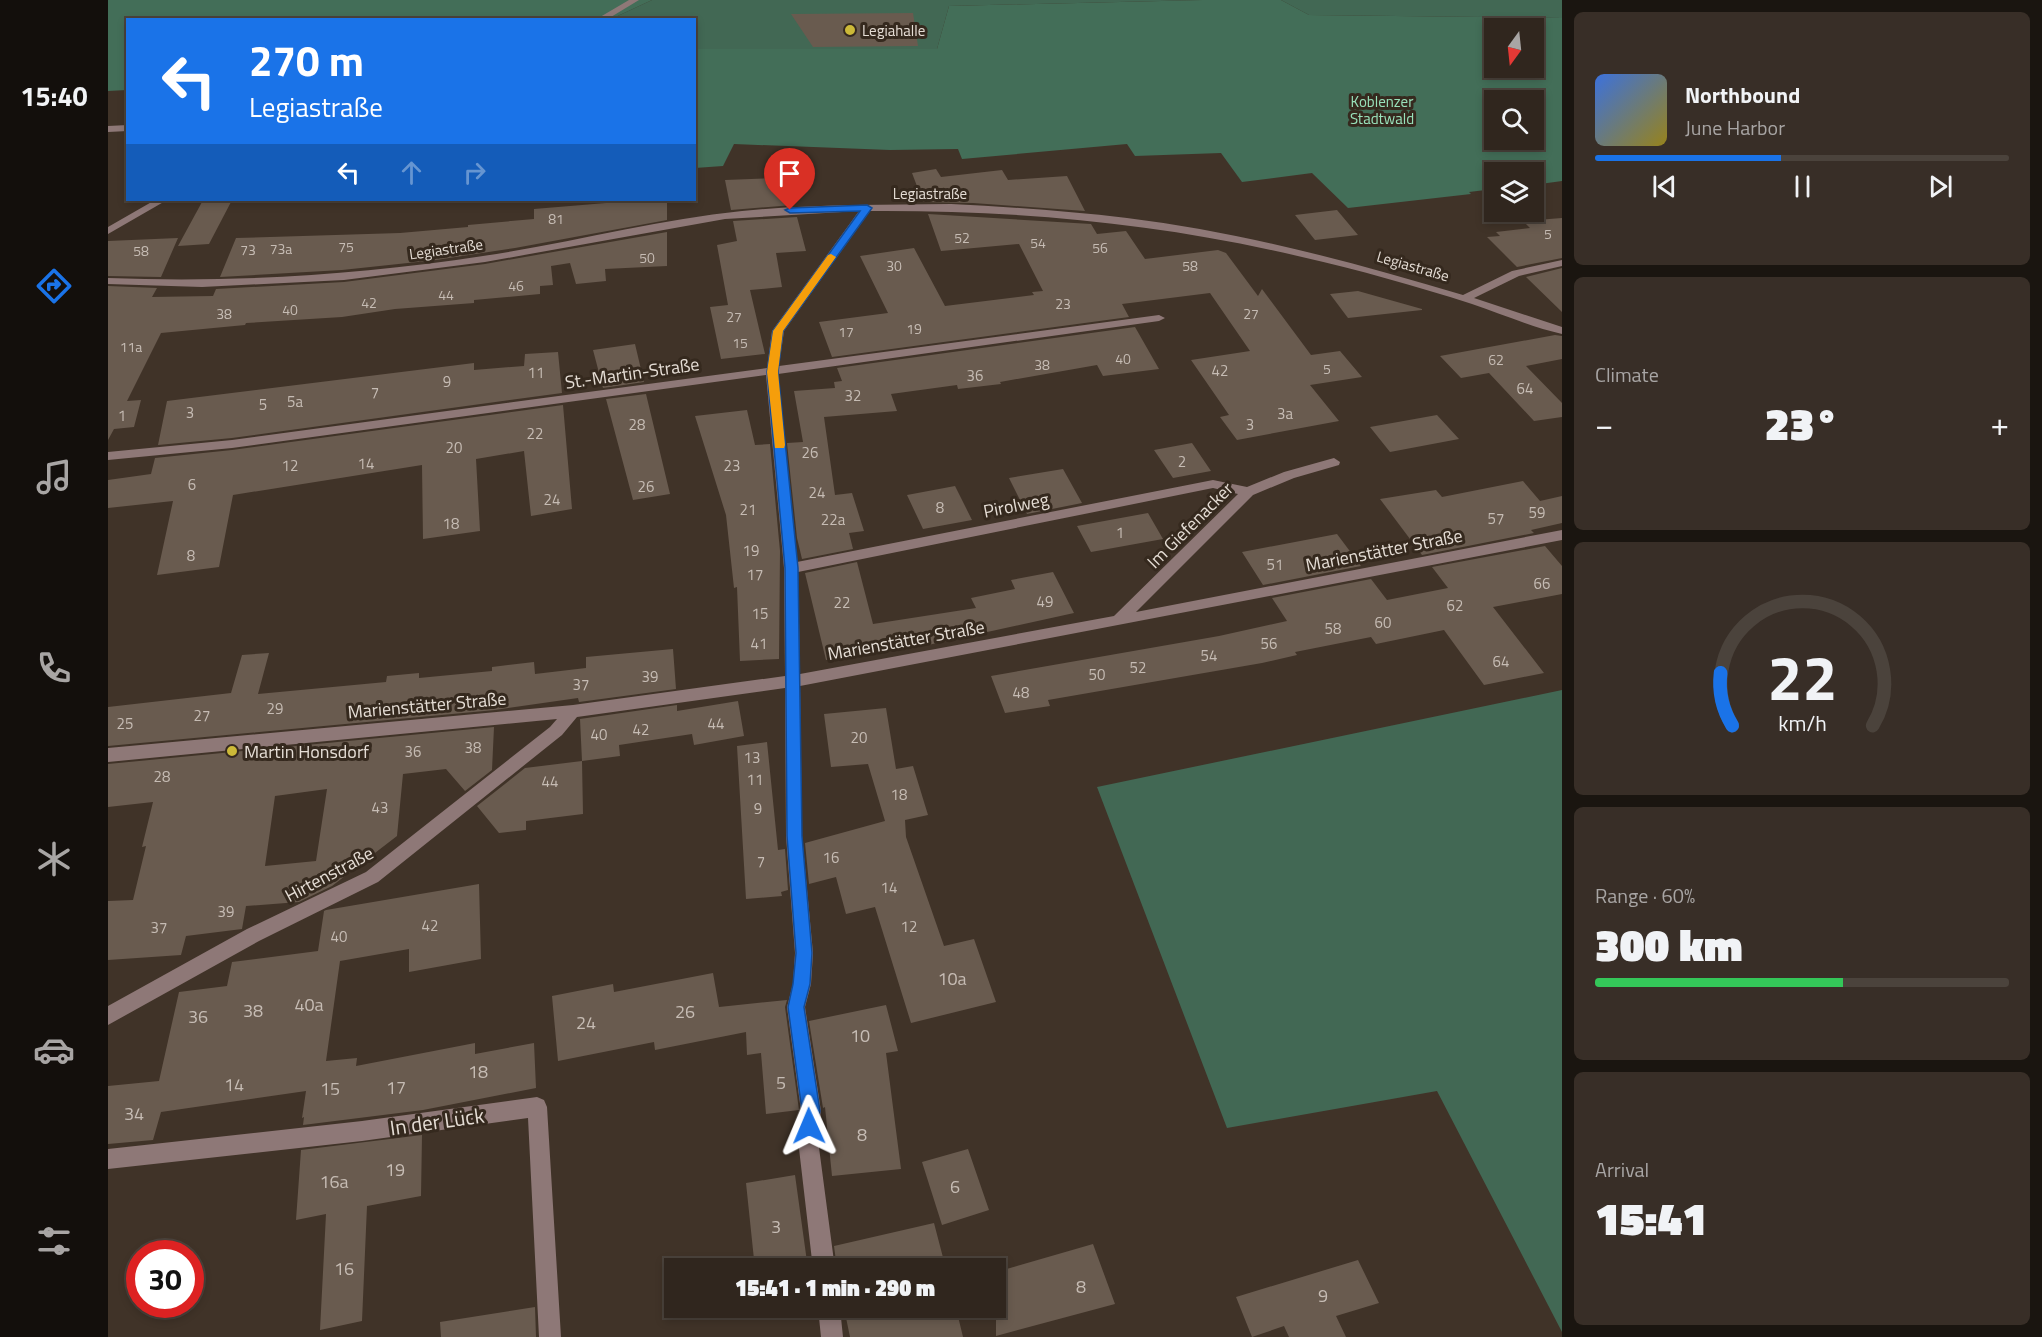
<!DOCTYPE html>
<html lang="en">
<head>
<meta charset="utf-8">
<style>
  body { margin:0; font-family:"Titillium Web",sans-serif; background:#382e27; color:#f1f3f6; height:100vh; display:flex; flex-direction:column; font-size:22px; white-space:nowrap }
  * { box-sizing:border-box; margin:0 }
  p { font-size:20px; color:#a8a5a4 }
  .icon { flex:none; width:33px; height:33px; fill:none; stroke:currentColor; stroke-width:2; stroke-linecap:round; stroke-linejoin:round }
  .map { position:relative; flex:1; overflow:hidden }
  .drawer { display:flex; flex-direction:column; gap:12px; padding:12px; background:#1a1510; width:480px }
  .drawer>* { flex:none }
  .banner { position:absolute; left:18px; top:18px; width:570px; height:183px; border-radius:0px; box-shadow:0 3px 9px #0003,0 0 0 2px #4b433c; background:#1a73e8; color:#fff; overflow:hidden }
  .needle { width:39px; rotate:195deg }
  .buttons { position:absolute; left:1376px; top:18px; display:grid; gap:12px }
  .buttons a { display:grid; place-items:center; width:60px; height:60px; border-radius:0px; background:#30261e; box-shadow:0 3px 9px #0003,0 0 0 2px #4b433c; font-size:30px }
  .speed { position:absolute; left:18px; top:1240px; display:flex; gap:12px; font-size:30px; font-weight:700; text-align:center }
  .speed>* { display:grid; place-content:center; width:78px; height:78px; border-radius:50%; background:#30261e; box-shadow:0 3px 9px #0003,0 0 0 2px #4b433c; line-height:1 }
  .speed .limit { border:9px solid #d22; background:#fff; color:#111 }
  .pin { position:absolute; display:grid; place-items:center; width:51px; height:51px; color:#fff; margin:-62px -26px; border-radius:50% 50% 50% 0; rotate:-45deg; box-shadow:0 0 6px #0007 }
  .pin .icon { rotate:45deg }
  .me { position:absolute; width:66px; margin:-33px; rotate:359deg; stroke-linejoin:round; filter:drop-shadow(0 0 4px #0008) }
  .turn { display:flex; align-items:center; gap:21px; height:126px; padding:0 24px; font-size:27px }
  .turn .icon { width:78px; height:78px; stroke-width:2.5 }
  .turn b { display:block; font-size:42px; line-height:51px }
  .lanes { display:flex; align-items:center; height:57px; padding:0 24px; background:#0003; justify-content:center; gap:30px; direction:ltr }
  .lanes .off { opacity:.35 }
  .big { font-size:45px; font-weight:800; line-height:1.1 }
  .drawer .card { flex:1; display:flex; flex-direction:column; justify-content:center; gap:9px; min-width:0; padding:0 21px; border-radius:9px; background:#382e27 }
  .drawer .dial { align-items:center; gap:0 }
  .dial svg { height:156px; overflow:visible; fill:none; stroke:#4b433c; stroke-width:7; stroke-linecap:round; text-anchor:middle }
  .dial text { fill:#f1f3f6; stroke:none }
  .song { display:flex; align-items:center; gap:18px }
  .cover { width:72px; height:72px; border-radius:9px; background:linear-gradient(135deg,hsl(220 70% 55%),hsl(50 70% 35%)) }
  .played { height:6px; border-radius:3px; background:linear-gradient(90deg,#1a73e8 45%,#4b433c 45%) }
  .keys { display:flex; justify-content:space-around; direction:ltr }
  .heat { display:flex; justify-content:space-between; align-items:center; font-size:33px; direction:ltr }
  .charge { height:9px; border-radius:4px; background:linear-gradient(90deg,#34c759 60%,#4b433c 0) }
  .trip { position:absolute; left:556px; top:1258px; width:342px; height:60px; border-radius:0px; background:#30261e; box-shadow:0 3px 9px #0003,0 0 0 2px #4b433c; font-weight:800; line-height:60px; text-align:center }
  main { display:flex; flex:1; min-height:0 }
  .dock { display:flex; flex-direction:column; width:108px; justify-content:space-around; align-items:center; background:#130f0c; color:#a8a5a4 }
  .dock .icon { width:42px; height:42px }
  .dock .current { color:#1a73e8 }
  .dock b { font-size:27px; color:#f1f3f6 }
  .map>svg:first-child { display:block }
  .green { fill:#426854 }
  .forest { fill:#436e58; fill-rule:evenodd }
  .building { fill:#695b4f; fill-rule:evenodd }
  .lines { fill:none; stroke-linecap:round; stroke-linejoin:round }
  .minor { fill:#8e7877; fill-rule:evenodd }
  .route { fill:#1a73e8; stroke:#114b97; stroke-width:1.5 }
  .slow { fill:#f59e0b }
  .poi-dot { fill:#ccb938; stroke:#35291e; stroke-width:2 }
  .labels { text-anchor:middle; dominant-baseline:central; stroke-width:6; stroke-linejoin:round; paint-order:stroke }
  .far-number-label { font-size:14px; fill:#c6bcb4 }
  .far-poi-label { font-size:15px; fill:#e5ddd5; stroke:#35291e; text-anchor:start }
  .far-park-label { font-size:15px; fill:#98e1ba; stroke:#35291e }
  .far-street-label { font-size:15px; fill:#e5ddd5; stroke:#35291e }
  .number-label { font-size:15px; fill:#c6bcb4 }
  .street-label { font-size:18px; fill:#e5ddd5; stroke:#35291e }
  .poi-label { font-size:18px; fill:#e5ddd5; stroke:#35291e; text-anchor:start }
  .near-number-label { font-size:18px; fill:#c6bcb4 }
  .near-street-label { font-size:21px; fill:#e5ddd5; stroke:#35291e }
</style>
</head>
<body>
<main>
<nav class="dock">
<b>15:40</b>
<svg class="icon current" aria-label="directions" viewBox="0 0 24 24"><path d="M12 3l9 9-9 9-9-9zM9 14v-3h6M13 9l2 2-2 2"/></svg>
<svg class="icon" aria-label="music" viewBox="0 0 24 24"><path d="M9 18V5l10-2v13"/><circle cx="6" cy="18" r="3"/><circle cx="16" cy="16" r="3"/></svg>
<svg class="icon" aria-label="phone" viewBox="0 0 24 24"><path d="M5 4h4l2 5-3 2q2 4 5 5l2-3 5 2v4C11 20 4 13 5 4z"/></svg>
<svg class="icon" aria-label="climate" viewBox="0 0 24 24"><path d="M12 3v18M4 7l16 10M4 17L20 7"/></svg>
<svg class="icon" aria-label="car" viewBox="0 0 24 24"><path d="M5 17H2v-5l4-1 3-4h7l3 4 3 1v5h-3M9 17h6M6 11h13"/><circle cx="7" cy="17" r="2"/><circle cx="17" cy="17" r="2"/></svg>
<svg class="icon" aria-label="filters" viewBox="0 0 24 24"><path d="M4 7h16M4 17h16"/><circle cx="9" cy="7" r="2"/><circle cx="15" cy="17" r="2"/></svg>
</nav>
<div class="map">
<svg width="1454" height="1337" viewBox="0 0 1454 1337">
  <rect width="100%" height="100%" fill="#403328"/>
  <path class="green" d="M544,0H1094L841,6L829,49H587L586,20H501Z
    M1173,0H1454V18L1201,15Z
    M1454,690V1332L1329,1091L1119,1128L989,787Z"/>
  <path class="forest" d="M0,0H544L501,20H20L19,90L0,91Z
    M1094,0H1173L1201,15L1454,18V181L1425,185V172H1386V189L1361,192L1363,194L1240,208L1204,173L1134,182L1113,153L1027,156L1019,144L854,159L850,149L782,150L626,144L615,166L587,168V49H829L841,6ZM1386,28H1425V68H1386ZM1386,100H1425V140H1386Z"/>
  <path class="building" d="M805,13L810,46L705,47L683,14Z
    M828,169L833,177L894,170L900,180L959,176L977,211L865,203L815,202L804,173Z
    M670,178L678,179L685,205L623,210L617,180Z
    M497,200H559V220L407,248L328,260L234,270L112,277L128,238L292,233L360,227V225L426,219V209L498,203Z
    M94,202H123L101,244L70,246Z
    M1229,210L1250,235L1207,240L1187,215Z
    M820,214L983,224L989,234L1018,231L1037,259L1110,250L1118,253L1150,296L1154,289L1203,355L1232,351L1254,377L1202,385L1231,421L1129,440L1112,417L1121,415L1083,360L1142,351L1102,293L1014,304L1021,317L724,357L711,322L780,313L752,256L806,248L837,306L926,295L924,292L935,291L911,244L833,251Z
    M689,217L698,251L668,253L674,287L642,290L657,354L613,359L602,307L620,305L609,245L629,241L625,221Z
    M1454,218V258L1409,267L1379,237L1392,236L1388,232L1422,228L1415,221Z
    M559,232V266L497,269L498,281L468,284L462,263L443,266L445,285L432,286V294L366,300V303L287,309L234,317L138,323L137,325L53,333L19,401L33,400L26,427L6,429L0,440V286L49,288L44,297L105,296L108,289L236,282L377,264Z
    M70,238L53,277L0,276V241Z
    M1454,268V312L1418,277Z
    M1250,291L1314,309V310L1240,318L1222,294Z
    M1027,327L1051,369L995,376L989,365L892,382L893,384L850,389L849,385L783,394L789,411L716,417L727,495L744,493L756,531L741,533L745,549L694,559L689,538L679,443L695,442L686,391L727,388L726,382L734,381L729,368Z
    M1447,335L1454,336V359L1418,366L1454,403V417L1426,421L1381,373L1353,378L1332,356Z
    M527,344L536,382L495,388L485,350Z
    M450,352L454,393L124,438L50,445L59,401L366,363V370L416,366L417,354Z
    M538,394L562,494L525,500L498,399Z
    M455,405L464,509L423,516L416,451L368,459L372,531L315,539L314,465L125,495L111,567L49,575L65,501L0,508V480L43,474L47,458L124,450Z
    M639,410L647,445L662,444L672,551L671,659L632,661L629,587L626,588L618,515L587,416Z
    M1329,415L1351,439L1282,452L1262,427Z
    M1084,443L1103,471L1065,478L1046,450Z
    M955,469L974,503L919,514L901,478Z
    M1415,481L1432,501L1454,496V523L1423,530L1426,533L1314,555L1272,499L1328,490L1334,497Z
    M847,486L864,520L815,529L799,495Z
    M1040,513L1055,539L983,552L969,526Z
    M1229,534L1253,566L1155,585L1134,552Z
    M1437,546L1454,566V594L1385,607L1436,673L1376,685L1336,630L1268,644L1263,637L1187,652L1189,655L1154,663L940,700L942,706L897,713L883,676L1111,636L1179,621L1164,598L1263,579L1279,600L1340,588L1324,567Z
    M749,562L765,624L868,608L863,598L907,589L903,580L945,572L966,613L820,645L718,660L697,573Z
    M565,649L568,689L471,702L470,698L387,710L0,746V707L123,693L134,655L161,653L150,694L278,682L279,676L311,673V678L384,671V667L426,662L427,674L478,668V657Z
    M630,701L636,736L586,745L584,734L511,745L512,756L474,761L472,719L569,705V711Z
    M778,708L788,769L805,766L820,815L797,820L798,837L836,946L866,939L888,1002L803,1023L767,907L738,914L728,877L701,884L697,843L777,821L760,764L723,767L716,714Z
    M386,727L384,770L357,791L338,769L295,774L289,836L224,886L191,902L138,906L134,929L78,936L73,955L0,960V901L25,900L38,846L34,847L45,802L0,807V764ZM219,789L208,861L157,866L167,796Z
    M659,742L670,850L677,849L680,890L673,892L674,896L638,899L629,746Z
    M474,761L475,814L418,821V830L391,833L369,806L417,768Z
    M371,884L373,959L301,972V949L232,961L218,1061L249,1058L248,1066L367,1043V1054L426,1043L428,1088L315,1110L195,1125L196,1117L194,1118L198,1091L53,1112L45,1140L0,1144V1086L51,1081L71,992L119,986L124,962L210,951L216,911L218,910Z
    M605,973L611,1007L679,1000L677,1007L691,1110L658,1114L653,1053L639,1055L638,1032L547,1050L546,1042L450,1061L444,996L505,984L506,992Z
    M778,1005L790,1051L778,1053L793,1169L724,1176L717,1107L715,1108L701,1021Z
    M314,1135L313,1196L259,1206L254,1321L212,1330L218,1214L188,1220L193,1150Z
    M860,1149L881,1210L834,1225L814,1162Z
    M687,1175L700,1269H647L638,1183Z
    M826,1223L838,1269H729L726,1246Z
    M985,1244L1007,1304L888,1336V1272Z
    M1250,1260L1271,1303L1228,1316L1238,1337H1181L1176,1326L1144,1337L1128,1297Z
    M427,1307L428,1337H333L332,1322Z
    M736,1308H848L855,1337H742Z"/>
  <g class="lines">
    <path class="minor" d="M521,0H531L498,20H487Z
      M20,125V131L0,132V126Z
      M47,200H59L0,234V227Z
      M843,204C902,207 960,211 1019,218C1133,232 1245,262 1355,295L1404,271L1454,260V266L1411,276L1366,298L1454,327V334C1423,327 1394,314 1364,304C1308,286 1251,270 1194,257C1051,223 908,210 762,211L676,331L671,366L1051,315L1057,318L1051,321L670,374L689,562L1105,480L1139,487L1176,472L1226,458L1232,462L1231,465L1186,478L1145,495L1028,612L1454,530V540L692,686L694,836L705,953L703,984L697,1007L713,1111L710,1140L727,1269H705L690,1140L693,1111L679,1007L685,984L687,953L678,836L677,688L469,717L454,735L270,882L151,941L0,1025V1006L139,929L258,872L442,727L449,719L0,762V748L465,705L677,676L676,568L658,375L124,448L0,460V452L124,440L659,368L664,331L751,211L617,219L377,262L236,280L94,287L0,284V278C126,283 250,275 375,256C462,243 547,220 634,211C703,204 773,205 843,204ZM1105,488L1130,494L1006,616L692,674L690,572Z
      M429,1097L436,1100L439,1107L453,1337H431L420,1118L254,1141L0,1169V1149L254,1121Z
      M710,1308H732L735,1337H713Z"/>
  </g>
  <path class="route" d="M759,205L764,208L675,331L670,372L690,568L694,836L704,953L702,984L696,1007L712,1111L708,1132L701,1135L695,1132L692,1126L694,1111L680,1007L685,984L688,953L679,836L677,568L659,372L665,331L752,211L682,213L677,210L682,208Z"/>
  <path class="slow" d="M723,254L728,257L675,331L670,372L677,445L676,448H667L659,372L665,331L720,255Z"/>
  <g class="poi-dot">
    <circle cx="742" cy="30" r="6"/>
    <circle cx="124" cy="751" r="6"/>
  </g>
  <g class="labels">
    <g class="far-number-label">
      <text x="448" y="218">81</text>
      <text x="1440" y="233">5</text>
      <text x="854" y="237">52</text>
      <text x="930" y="242">54</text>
      <text x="238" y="246">75</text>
      <text x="992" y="247">56</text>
      <text x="173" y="248">73a</text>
      <text x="140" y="249">73</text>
      <text x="33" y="250">58</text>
      <text x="539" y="257">50</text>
      <text x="786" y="265">30</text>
      <text x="1082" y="265">58</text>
      <text x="408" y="285">46</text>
      <text x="338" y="294">44</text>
      <text x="261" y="302">42</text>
      <text x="955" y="303">23</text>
      <text x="182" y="309">40</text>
      <text x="116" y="313">38</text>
      <text x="1143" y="313">27</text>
      <text x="626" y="316">27</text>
      <text x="806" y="328">19</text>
      <text x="738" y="331">17</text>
      <text x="632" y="342">15</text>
      <text x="23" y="346">11a</text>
      <text x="1015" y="358">40</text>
      <text x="1388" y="359">62</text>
      <text x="934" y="364">38</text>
      <text x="1219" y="368">5</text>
    </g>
    <g class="far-poi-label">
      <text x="754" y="30">Legiahalle</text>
    </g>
    <g class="far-park-label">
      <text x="1274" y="101">Koblenzer<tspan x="1274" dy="17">Stadtwald</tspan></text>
    </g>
    <g class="far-street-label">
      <text x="822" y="193">Legiastraße</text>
      <text transform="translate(338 249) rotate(-8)">Legiastraße</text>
      <text transform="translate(1305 266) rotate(16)">Legiastraße</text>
    </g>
    <g class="number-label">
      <text x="1112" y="370">42</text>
      <text x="428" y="372">11</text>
      <text x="867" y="375">36</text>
      <text x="339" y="381">9</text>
      <text x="1417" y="388">64</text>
      <text x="267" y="392">7</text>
      <text x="745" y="395">32</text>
      <text x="187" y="401">5a</text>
      <text x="155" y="404">5</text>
      <text x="82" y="412">3</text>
      <text x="1177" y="413">3a</text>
      <text x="14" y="415">1</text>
      <text x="529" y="424">28</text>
      <text x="1142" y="424">3</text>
      <text x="427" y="433">22</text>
      <text x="346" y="447">20</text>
      <text x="702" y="452">26</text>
      <text x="1074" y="461">2</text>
      <text x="258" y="463">14</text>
      <text x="182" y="465">12</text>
      <text x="624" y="465">23</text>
      <text x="84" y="484">6</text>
      <text x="538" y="486">26</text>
      <text x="709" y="492">24</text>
      <text x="444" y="499">24</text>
      <text x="832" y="507">8</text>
      <text x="640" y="509">21</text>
      <text x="1429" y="512">59</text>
      <text x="1388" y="518">57</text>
      <text x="725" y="519">22a</text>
      <text x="343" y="523">18</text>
      <text x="1012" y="532">1</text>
      <text x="643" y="550">19</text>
      <text x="83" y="555">8</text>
      <text x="1167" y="564">51</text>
      <text x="647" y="574">17</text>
      <text x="1434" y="583">66</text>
      <text x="937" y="601">49</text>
      <text x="734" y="602">22</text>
      <text x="1347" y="605">62</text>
      <text x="652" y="613">15</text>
      <text x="1275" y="622">60</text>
      <text x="1225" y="628">58</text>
      <text x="651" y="643">41</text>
      <text x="1161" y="643">56</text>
      <text x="1101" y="655">54</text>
      <text x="1393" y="661">64</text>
      <text x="1030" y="667">52</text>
      <text x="989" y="674">50</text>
      <text x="542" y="676">39</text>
      <text x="473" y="684">37</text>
      <text x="913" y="692">48</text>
      <text x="167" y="708">29</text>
      <text x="94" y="715">27</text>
      <text x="17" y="723">25</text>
      <text x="608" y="723">44</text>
      <text x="533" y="729">42</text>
      <text x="491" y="734">40</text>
      <text x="751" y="737">20</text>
      <text x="365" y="747">38</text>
      <text x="305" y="751">36</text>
      <text x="644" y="757">13</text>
      <text x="54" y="776">28</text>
      <text x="647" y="779">11</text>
      <text x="442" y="781">44</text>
      <text x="791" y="794">18</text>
      <text x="272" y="807">43</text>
      <text x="650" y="808">9</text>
      <text x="723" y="857">16</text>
      <text x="653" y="861">7</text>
      <text x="781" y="887">14</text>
      <text x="118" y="911">39</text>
      <text x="322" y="925">42</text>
      <text x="801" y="926">12</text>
      <text x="51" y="927">37</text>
      <text x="231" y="936">40</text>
    </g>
    <g class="street-label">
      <text transform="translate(524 373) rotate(-8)">St.-Martin-Straße</text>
      <text transform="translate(908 505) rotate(-11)">Pirolweg</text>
      <text transform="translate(1082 525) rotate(-45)">Im Giefenacker</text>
      <text transform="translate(1276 550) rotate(-11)">Marienstätter Straße</text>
      <text transform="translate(798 640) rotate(-10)">Marienstätter Straße</text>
      <text transform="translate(319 705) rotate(-5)">Marienstätter Straße</text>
      <text transform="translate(221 874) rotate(-28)">Hirtenstraße</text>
    </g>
    <g class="poi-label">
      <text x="136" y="751">Martin Honsdorf</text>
    </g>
    <g class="near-number-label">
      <text x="844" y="978">10a</text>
      <text x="201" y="1004">40a</text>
      <text x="145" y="1010">38</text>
      <text x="577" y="1011">26</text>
      <text x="90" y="1016">36</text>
      <text x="478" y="1022">24</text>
      <text x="752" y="1035">10</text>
      <text x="370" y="1071">18</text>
      <text x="673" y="1082">5</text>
      <text x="126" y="1084">14</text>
      <text x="288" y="1087">17</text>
      <text x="222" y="1088">15</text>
      <text x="26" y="1113">34</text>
      <text x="754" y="1134">8</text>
      <text x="287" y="1169">19</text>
      <text x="226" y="1181">16a</text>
      <text x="847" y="1186">6</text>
      <text x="668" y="1226">3</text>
      <text x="236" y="1268">16</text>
      <text x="973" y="1286">8</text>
      <text x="1215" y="1295">9</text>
    </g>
    <g class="near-street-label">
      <text transform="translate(329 1121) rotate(-8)">In der Lück</text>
    </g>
  </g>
</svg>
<div class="buttons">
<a><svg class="needle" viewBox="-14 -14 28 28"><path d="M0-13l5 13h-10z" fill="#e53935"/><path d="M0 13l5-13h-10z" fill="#a8a5a4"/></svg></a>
<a><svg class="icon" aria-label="search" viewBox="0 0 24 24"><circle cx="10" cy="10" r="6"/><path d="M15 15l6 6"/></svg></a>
<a><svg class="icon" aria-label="layers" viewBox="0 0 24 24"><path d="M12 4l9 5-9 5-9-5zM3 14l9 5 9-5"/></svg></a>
</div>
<div class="speed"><div class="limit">30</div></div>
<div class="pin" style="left:682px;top:210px;background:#d93025"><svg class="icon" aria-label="arrive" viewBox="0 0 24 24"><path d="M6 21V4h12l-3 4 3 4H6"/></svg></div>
<svg class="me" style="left:701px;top:1126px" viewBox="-20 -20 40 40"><path d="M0-17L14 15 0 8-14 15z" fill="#1a73e8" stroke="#fff" stroke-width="4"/></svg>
<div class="trip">15:41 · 1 min · 290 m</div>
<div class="banner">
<div class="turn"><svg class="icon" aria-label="left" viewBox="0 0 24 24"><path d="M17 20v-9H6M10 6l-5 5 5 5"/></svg><div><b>270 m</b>Legiastraße</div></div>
<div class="lanes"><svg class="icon" aria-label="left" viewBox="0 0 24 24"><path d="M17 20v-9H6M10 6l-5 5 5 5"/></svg><svg class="icon off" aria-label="ahead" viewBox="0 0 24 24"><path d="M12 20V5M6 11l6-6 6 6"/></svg><svg class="icon off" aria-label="right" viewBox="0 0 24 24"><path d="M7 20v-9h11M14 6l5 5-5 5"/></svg></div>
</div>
</div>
<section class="drawer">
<div class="card">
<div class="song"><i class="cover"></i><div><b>Northbound</b><p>June Harbor</p></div></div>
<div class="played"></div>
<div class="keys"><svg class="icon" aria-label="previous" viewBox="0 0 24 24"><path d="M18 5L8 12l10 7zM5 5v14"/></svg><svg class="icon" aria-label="pause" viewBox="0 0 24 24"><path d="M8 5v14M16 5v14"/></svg><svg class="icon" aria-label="next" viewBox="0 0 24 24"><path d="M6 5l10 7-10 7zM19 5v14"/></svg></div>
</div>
<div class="card"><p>Climate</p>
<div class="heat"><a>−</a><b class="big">23°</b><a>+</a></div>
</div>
<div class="card dial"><svg viewBox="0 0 100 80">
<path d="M14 69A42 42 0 1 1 86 69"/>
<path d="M14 69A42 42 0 0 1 8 42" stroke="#1a73e8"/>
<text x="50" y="56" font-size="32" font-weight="700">22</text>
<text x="50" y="72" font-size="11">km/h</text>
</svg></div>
<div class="card"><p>Range · 60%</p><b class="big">300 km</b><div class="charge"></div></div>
<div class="card"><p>Arrival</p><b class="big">15:41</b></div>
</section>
</main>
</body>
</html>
